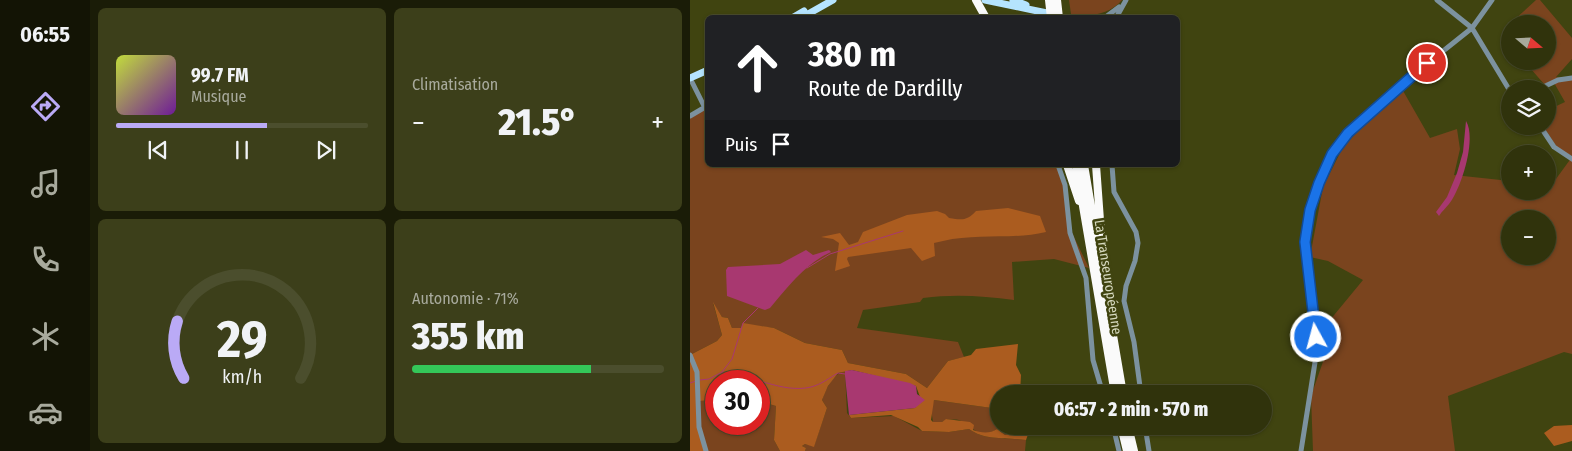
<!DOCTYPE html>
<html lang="fr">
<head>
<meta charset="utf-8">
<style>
  body { margin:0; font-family:"Fira Sans Condensed",sans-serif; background:#3c3f1a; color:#f1f3f6; height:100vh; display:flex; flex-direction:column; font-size:19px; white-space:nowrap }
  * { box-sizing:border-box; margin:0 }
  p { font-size:16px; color:#a8aa9d }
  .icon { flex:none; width:28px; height:28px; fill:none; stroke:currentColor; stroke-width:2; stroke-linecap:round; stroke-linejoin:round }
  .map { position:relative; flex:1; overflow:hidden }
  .details { display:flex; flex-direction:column; gap:8px; padding:8px; background:#1a1c07; width:600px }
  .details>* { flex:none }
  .guide { position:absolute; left:15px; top:15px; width:475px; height:152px; border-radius:8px; box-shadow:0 1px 4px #0004,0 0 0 1px #4b4e2d; background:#202124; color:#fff; overflow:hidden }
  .needle { width:32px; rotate:109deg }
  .tools { position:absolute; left:811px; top:15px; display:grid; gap:10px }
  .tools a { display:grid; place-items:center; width:55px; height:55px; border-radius:50%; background:#30330c; box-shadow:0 1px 4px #0004,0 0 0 1px #4b4e2d; font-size:25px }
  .speed { position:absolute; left:15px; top:370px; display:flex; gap:10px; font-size:25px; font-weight:700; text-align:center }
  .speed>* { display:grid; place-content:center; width:65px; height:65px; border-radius:50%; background:#30330c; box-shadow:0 1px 4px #0004,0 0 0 1px #4b4e2d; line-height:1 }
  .speed .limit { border:8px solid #d22; background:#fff; color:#111 }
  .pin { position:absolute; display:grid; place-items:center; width:42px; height:42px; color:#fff; margin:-21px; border:2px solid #fff; border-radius:50%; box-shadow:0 1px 5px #0007 }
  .me { position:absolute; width:55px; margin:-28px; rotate:353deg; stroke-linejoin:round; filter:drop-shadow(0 0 4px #0008) }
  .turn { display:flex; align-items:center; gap:18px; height:105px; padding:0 20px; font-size:22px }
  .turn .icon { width:65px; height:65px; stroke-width:2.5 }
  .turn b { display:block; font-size:35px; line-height:42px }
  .then { display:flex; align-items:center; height:48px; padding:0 20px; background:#0003; gap:10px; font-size:19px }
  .big { font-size:38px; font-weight:800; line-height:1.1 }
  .details .card { flex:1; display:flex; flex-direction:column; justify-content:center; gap:8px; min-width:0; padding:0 18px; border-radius:8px; background:#3c3f1a }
  .details .dial { align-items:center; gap:0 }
  .dial svg { height:130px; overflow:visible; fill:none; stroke:#4b4e2d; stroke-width:7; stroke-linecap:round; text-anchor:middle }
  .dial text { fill:#f1f3f6; stroke:none }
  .song { display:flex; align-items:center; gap:15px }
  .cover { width:60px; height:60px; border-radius:8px; background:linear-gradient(135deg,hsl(70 70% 55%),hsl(280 70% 35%)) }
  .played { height:5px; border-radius:2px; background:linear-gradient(90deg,#baaaf6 60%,#4b4e2d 60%) }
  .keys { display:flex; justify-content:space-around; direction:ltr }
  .heat { display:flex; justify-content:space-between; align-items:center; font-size:28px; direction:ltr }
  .charge { height:8px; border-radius:4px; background:linear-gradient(90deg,#34c759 71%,#4b4e2d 0) }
  .details .tiles { flex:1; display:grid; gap:8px; grid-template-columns:repeat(2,1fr) }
  .trip { position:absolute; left:300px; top:385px; width:282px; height:50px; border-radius:25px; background:#30330c; box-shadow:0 1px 4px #0004,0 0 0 1px #4b4e2d; font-weight:800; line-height:50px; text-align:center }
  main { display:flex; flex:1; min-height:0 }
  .menu { display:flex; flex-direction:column; width:90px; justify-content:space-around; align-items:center; background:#131405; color:#a8aa9d }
  .menu .icon { width:35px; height:35px }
  .menu .selected { color:#baaaf6 }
  .menu b { font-size:22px; color:#f1f3f6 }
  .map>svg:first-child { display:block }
  .green { fill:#7a441e; fill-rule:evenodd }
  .forest { fill:#ab5c1f }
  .water { fill:#a83870 }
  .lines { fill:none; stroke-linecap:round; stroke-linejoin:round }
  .stream { stroke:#a83870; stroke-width:1 }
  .minor { stroke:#7c929f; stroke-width:5 }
  .major { stroke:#b5e4fe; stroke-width:7 }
  .highway { stroke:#fafafa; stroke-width:8 }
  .route-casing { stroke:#114b97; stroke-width:12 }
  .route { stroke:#1a73e8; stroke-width:9 }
  .labels { text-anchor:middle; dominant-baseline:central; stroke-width:5; stroke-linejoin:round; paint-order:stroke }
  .street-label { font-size:14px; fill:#d6d9bf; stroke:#404410 }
</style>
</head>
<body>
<main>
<nav class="menu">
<b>06:55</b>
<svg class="icon selected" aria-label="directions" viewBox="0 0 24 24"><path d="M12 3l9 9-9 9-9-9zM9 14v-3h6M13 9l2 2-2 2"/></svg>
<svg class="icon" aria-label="music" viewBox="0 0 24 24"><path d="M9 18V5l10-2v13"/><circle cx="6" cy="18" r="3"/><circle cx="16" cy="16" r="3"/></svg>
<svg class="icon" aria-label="phone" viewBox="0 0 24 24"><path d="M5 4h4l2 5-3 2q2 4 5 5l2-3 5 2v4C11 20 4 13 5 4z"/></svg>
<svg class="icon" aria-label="climate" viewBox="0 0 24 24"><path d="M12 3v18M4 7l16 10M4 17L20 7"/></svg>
<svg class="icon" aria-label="car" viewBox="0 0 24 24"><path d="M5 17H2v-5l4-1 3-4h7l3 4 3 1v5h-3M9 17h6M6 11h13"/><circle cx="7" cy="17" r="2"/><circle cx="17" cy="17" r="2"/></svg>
</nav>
<section class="details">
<div class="tiles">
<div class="card">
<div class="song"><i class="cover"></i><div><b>99.7 FM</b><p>Musique</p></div></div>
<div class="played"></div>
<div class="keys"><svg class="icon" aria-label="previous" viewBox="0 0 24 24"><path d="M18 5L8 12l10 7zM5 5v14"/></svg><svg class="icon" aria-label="pause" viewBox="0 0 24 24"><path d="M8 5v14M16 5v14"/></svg><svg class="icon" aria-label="next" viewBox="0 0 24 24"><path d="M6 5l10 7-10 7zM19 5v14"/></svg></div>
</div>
<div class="card"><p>Climatisation</p>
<div class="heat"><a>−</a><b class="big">21.5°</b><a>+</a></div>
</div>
<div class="card dial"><svg viewBox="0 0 100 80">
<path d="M14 69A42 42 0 1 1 86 69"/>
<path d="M14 69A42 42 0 0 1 10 34" stroke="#baaaf6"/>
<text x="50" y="56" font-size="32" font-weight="700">29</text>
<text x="50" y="72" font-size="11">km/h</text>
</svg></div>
<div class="card"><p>Autonomie · 71%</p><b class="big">355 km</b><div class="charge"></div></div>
</div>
</section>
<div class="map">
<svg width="882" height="451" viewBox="0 0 882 451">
  <rect width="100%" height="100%" fill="#404410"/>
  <path class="green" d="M379,0H432C419,15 400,17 381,14Z
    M846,0H850L882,38V59L866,77L882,80V156L868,149L853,126H858V110L875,102L863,81L854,84L834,61H858V24H825L823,21Z
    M712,89L740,138L767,129L770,149L764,175L820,181V191H854L855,194L882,157V354L874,352L758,396L765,451H623L621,396L642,336L640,320L673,280L638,261L620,257L633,187L653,147L706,91ZM820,219H858V256H820Z
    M17,107L18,165H370L382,233L399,268L364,259L322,262L324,300C293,296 265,294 233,298L230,302L173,310L167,328L268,342L274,357L258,361L237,388L216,374L158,363L152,350L115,343L84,328L53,324L51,328H42L38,318L32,317L23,303L32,335L27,341L0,355V118Z
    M155,371L157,413L161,418L204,416L232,431L259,432L279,429C295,441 317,437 336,440L335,451H115L116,448L112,446L115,444L124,446L137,408L132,400C137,388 142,374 155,371Z
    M26,400V424H69V401L86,406L84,440L90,451H16L9,427L8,401Z
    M244,400L309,409V426H333V429L315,435L307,429C288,442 282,424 269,420C266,419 260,420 257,419L252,422H243L241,409Z"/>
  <path class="forest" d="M318,208L350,216L356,232C322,240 287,233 253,241L244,243L245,256L232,261L221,248L158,257L157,259L160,266L145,271L149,243L143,239L131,237L150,233L159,245L168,242L173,232L217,215L247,211L255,214L259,218C272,220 277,221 286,211Z
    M23,302L32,317L38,318L42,328H51L53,323L84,328L115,343L152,350L158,363L216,374L237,388L258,361L281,355L286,349L328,344L326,365L331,375L330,394H309V409L244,400L241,420L243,422H252L256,419L280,422L284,425L283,430C291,433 300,434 307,429L315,435L333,429V426H341L336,440C317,437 295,441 279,429L259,432L232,431L228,427L201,415L161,418L159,415L225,408L230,397L226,386L162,370L148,373L138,386L132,400L137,408L124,447L115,444L112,446L116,448L115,451H90L84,440L86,406L69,401V381H26V400L9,401V427L16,451H0V355L27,341L32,335Z
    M882,425V441L864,446L854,433L864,426Z"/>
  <path class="water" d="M776,121C787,139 771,189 759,204C756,208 752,211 749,216L746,212L757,197L767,173L773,152Z
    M116,250L123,255L139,250L141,252C116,263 97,288 80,308L75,310L37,296L36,270L38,267L90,264Z
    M162,370L220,383L226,386L227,394L235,400L225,408L159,415L155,376V371Z"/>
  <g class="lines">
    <path class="stream" d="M117,268L140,254L213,231
      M32,372L42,359L53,323L68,308
      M10,380L19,379L32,372C61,374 92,394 121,387C132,384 139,378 148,373L155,374
      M0,383L6,381"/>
    <path class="minor" d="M747,0L782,28L820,91
      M417,16L429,7
      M426,18L436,0
      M2,82L15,108
      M849,89L868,80L882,78
      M0,116L17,106
      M850,126L864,147L882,159
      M368,165L375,185L380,233L396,278L403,360L413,394
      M422,165L424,192L446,232L448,243L445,261L436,286L434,301L444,342L451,394
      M0,355L7,372L9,427L16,451
      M423,426L429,451
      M455,426L459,451
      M611,451L626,356V337L615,241L620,210L629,183L642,154L657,133L698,95L782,28L802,0"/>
    <path class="major" d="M295,0L357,13
      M323,0L336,5
      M102,18L114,11
      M111,18L143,0
      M409,18H421
      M0,78L18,70"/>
    <path class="highway" d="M286,0L296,18
      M359,0L361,18
      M367,0L369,18
      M377,165L389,201
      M386,165L425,394
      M394,165L433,394
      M406,165L412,248
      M431,426L437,451
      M438,426L444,451"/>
  </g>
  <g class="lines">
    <defs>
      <path id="route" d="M626,337L615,242L620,210L629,183L642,154L658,133L737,63"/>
    </defs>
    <use href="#route" class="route-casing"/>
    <use href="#route" class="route"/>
  </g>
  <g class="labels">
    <g class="street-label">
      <text transform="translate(418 277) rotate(81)">La Transeuropéenne</text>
    </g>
  </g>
</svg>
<div class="tools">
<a><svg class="needle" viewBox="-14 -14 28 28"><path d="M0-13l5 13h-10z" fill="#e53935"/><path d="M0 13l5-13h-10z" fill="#a8aa9d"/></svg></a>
<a><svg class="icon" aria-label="layers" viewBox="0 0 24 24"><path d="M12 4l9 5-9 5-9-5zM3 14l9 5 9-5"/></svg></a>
<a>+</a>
<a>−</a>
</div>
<div class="speed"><div class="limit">30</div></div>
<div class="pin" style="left:737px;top:63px;background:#d93025"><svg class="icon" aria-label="arrive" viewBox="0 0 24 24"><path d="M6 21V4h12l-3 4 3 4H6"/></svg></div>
<svg class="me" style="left:626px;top:337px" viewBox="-20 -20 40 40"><circle r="17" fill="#1a73e8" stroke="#fff" stroke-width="3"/><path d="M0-11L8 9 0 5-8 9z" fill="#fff"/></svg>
<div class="trip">06:57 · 2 min · 570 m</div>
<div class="guide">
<div class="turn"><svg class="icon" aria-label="ahead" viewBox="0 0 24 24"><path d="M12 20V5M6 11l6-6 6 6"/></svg><div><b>380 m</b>Route de Dardilly</div></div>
<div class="then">Puis<svg class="icon" aria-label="arrive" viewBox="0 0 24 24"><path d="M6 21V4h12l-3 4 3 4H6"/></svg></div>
</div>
</div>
</main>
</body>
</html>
